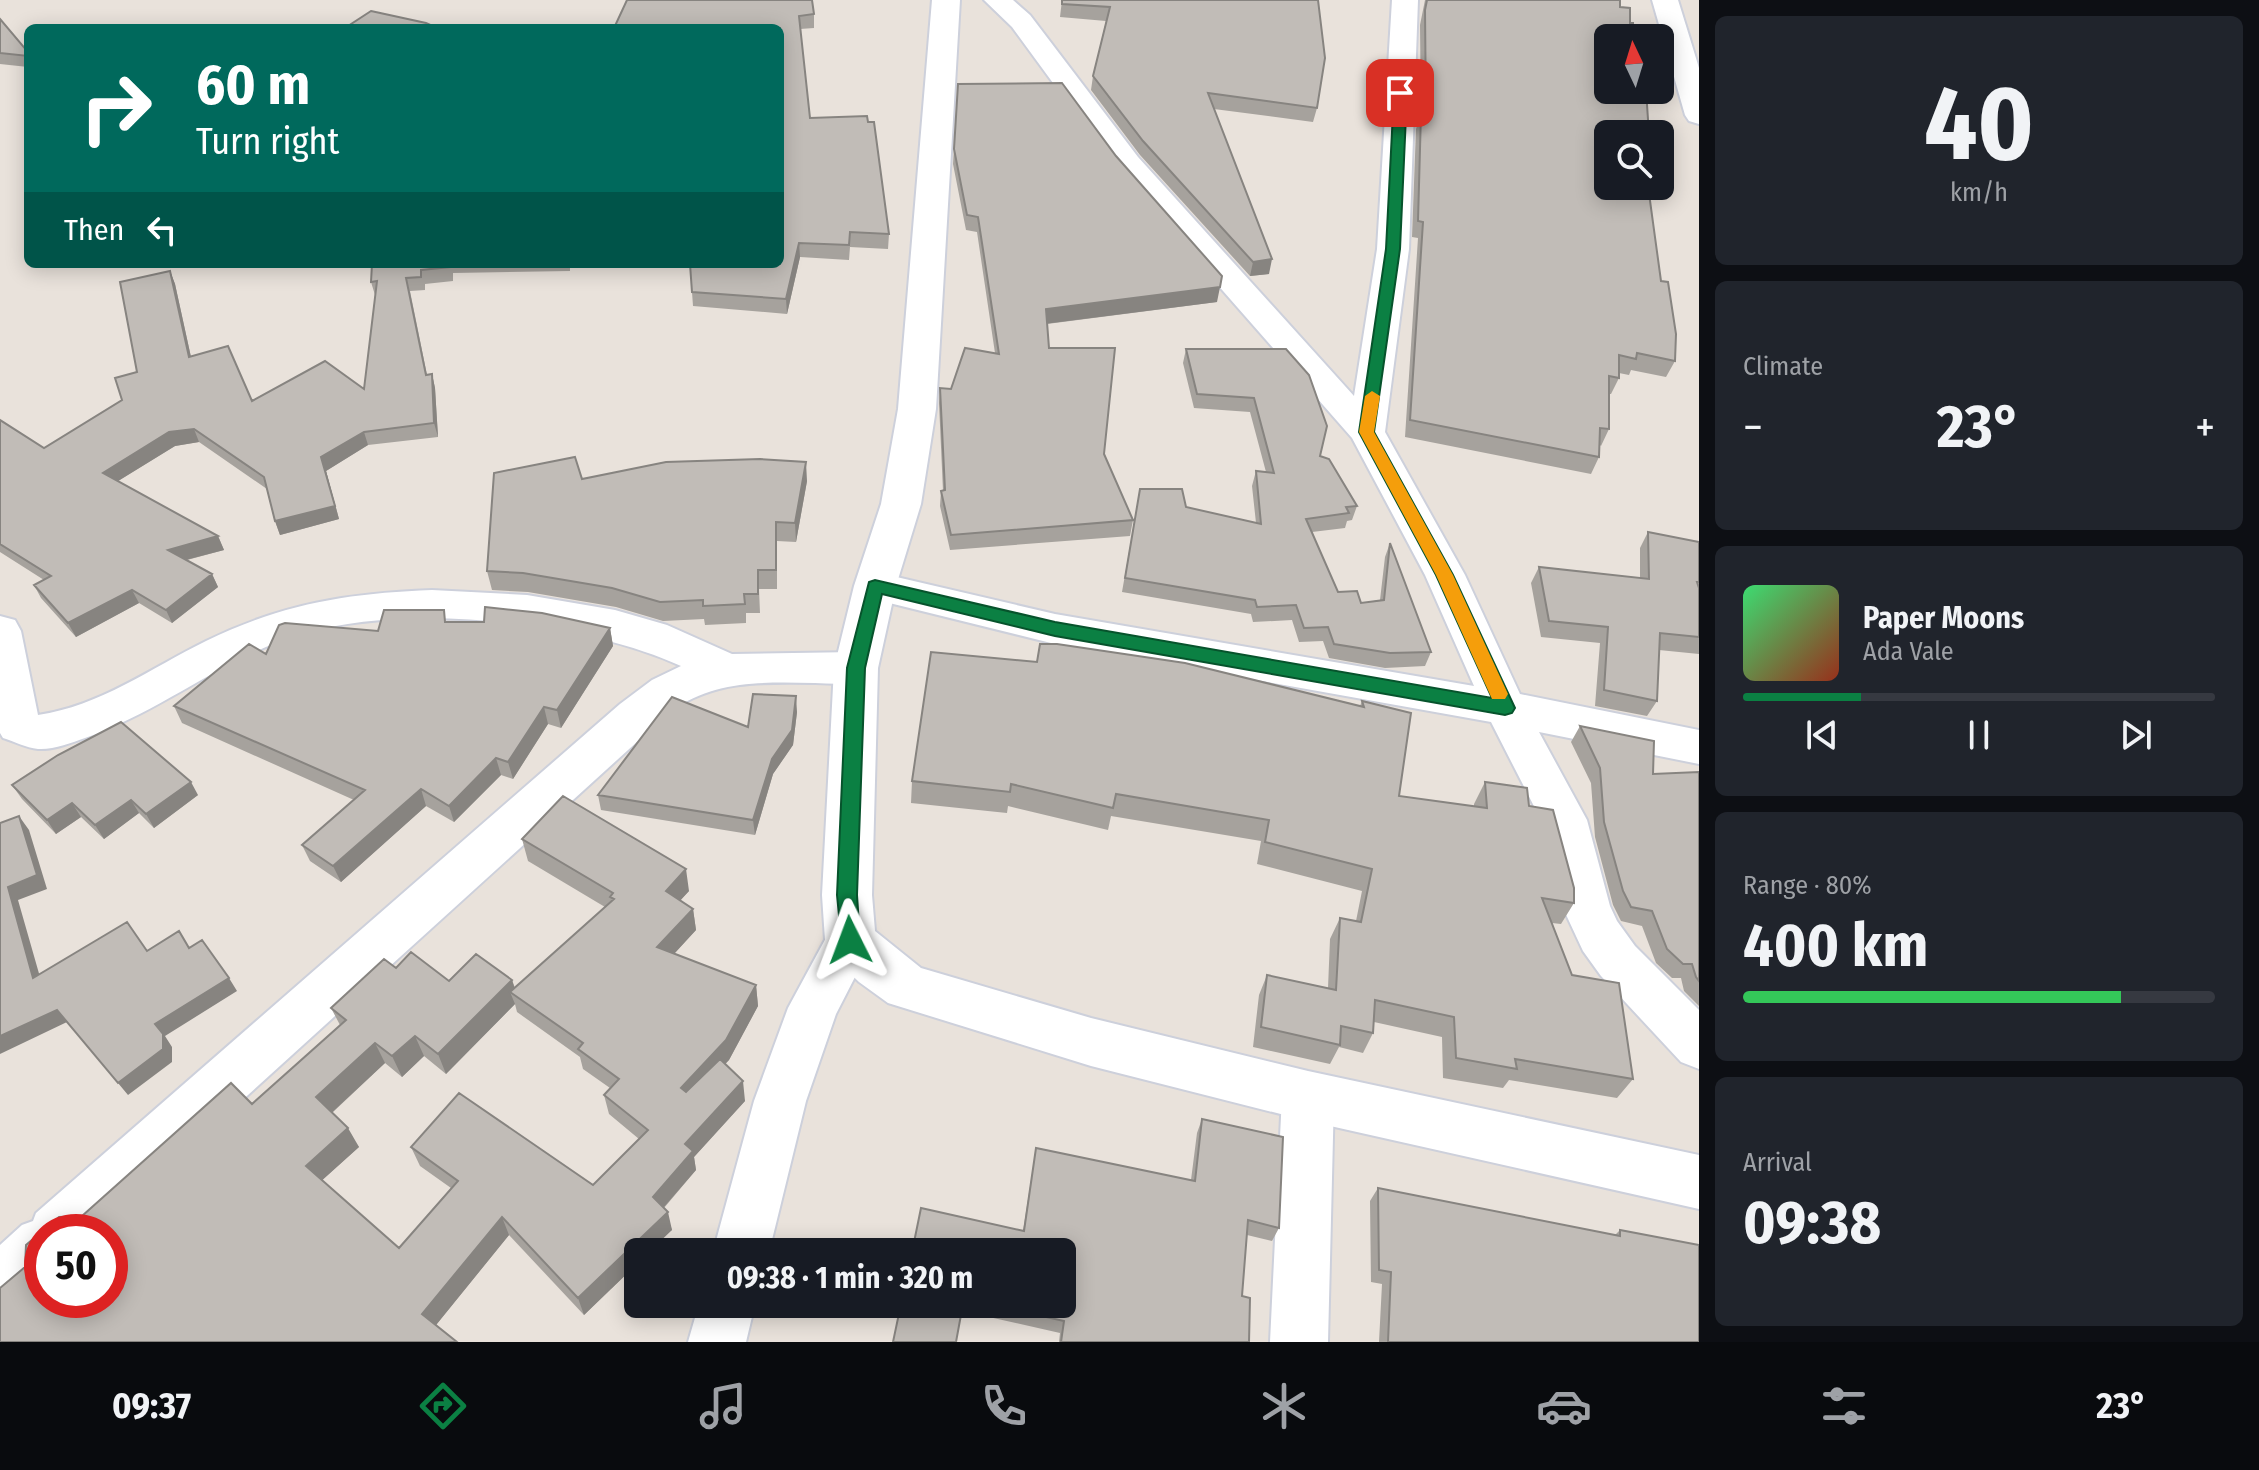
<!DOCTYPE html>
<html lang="en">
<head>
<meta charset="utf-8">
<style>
  body { margin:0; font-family:"Fira Sans Condensed",sans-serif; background:#20242c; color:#f1f3f6; height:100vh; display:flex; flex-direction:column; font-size:30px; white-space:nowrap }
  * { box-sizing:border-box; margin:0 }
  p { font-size:26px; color:#9ea1a6 }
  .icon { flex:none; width:44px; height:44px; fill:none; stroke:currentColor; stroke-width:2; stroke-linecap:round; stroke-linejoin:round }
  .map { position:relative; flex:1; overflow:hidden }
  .panel { display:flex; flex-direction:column; gap:16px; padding:16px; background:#0d0f14; width:560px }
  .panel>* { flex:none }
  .top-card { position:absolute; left:24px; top:24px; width:760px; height:244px; border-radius:12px; box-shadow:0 4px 20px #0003; background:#00695c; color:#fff; overflow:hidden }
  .needle { width:52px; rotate:356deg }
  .controls { position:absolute; left:1594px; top:24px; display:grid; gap:16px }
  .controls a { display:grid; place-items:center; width:80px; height:80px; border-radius:12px; background:#171b24; box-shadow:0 4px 20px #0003; font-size:40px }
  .speed { position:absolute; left:24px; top:1214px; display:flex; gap:16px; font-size:40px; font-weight:700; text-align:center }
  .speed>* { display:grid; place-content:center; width:104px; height:104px; border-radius:50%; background:#171b24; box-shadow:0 4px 20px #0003; line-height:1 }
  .speed .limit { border:12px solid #d22; background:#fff; color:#111 }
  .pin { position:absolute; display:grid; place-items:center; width:68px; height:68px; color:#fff; margin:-34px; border-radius:16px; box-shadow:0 4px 12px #0006 }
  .me { position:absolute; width:88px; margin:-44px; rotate:357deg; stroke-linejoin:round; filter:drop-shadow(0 0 6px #0008) }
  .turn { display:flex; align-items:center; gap:28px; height:168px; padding:0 40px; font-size:36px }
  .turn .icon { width:104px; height:104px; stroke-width:2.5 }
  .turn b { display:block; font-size:56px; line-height:68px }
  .then { display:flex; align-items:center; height:76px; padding:0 40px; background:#0003; gap:16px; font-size:30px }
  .big { font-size:60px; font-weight:700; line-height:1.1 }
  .panel .widget { flex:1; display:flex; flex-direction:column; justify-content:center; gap:12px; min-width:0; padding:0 28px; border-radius:12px; background:#20242c }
  .panel .dial { align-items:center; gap:0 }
  .dial b { font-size:104px; line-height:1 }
  .song { display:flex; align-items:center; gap:24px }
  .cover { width:96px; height:96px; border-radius:12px; background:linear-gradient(135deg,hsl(140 70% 55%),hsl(10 70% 35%)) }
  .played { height:8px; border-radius:4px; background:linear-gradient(90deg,#0b8043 25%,#363941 25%) }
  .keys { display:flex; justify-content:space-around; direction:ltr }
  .heat { display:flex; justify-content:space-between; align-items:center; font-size:44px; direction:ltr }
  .charge { height:12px; border-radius:6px; background:linear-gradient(90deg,#34c759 80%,#363941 0) }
  .trip { position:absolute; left:624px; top:1238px; width:452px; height:80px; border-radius:12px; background:#171b24; box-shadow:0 4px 20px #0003; font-weight:700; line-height:80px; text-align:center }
  .dock { display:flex; height:128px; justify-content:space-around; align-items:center; background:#090b0e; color:#9ea1a6 }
  .dock .icon { width:56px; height:56px }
  .dock .selected { color:#0b8043 }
  .dock b { font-size:36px; color:#f1f3f6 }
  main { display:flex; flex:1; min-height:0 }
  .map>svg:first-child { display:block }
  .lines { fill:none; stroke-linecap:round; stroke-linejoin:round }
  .street-casing { stroke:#cdd0db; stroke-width:4 }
  .secondary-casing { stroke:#cdd0db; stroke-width:4 }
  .street { fill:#fff; fill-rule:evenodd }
  .secondary { fill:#fff; fill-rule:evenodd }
  .wall { fill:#a6a29d; fill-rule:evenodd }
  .shaded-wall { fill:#878480 }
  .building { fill:#c1bcb7; stroke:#878480; stroke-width:2; fill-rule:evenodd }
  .route { fill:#0b8043; stroke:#07532c; stroke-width:2 }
  .slow { fill:#f59e0b }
</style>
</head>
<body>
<main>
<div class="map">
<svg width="1699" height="1342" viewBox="0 0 1699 1342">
  <rect width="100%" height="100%" fill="#e9e2db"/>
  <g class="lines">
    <defs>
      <path id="street" d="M984,0H1013L1030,15L1138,157L1354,396L1377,249L1392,0H1418L1409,249L1385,432L1465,575L1520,694L1699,730V764L1539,732L1587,820L1610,906L1617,921L1635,946L1699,1010V1069L1681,1062L1601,976L1583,951L1562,906L1541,820L1491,722L1055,644L861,596L855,586L861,576L875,572L1055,614L1474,686L1425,575L1352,438L1116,169L1012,27Z
        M1652,0H1678L1699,68V124L1689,121L1685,115Z
        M432,590L527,595L615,610L667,625L732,654L856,652L871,657L877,668L871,679C852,685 834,684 815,683C763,682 715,680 671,711L97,1232H42V1282L20,1302L0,1310V1245L22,1225L33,1221L36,1213L620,704L652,680L681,666C583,621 410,603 305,633C227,655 162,711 85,738C71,743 53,750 38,749C26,748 13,741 3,738L0,733V616L15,620L21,631L38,715C100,706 151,668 206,641C281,604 349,593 432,590Z
        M850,919L867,925L874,940L836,1014L806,1101L769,1252H713L754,1101L788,1008L833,925Z
        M1308,1072L1326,1079L1334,1096L1328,1342H1270L1282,1096L1290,1079Z
        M699,1304H755L746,1342H688Z"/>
      <path id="secondary" d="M932,0H960L936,409L921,504L896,586L878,668L872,895L875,931L921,968L1091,1018L1308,1071L1699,1155V1209L1308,1121L1091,1066L888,1003L859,982L832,956L825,940L822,895L834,668L854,586L881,504L898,409Z"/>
    </defs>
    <use href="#street" class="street-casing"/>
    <use href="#secondary" class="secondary-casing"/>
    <use href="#street" class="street"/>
    <use href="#secondary" class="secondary"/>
  </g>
  <path class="wall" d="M1062,0H1318L1317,108L1313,122L1214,109L1269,274L1250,276L1140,155L1091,90L1093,76L1106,21L1060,17Z
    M1425,0H1620L1608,134L1661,281L1675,361L1666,377L1631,370L1629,375L1619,373V378L1611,394H1609V429L1601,446L1600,445L1599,457L1591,474L1405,437L1418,238L1412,237L1416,129L1421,114L1420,25Z
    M814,14V28L800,29L810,118L889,234L888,249L850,247L849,260L800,257L787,314L693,306L690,264L780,28H614Z
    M0,19L28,52V67L0,64Z
    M958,84L1217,302L1047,324L1049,348L1104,454L1133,520L1130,536L950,550L940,506L941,491H943L939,403L940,388L951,389L995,353L977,232L966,230L953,164Z
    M372,264H570V271L453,273V281L425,284V290L410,291L427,375L432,374L435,388L438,437L368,445L326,471L339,519L280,535L275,521L267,489L199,442L175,446L118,481L218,536L224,550L187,560L212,574L218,587L172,623L139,603L76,637L41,598L34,585L44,580L0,552V420L44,448L122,400L137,372L170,271L175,284L191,357L252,401L364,389L375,295L371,282Z
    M1186,349H1286L1320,456L1357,506L1352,520L1347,521L1345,528L1312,532L1338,592L1361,603L1380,600L1385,557L1390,543L1431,652L1425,666L1385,668L1329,658L1323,641L1299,642L1292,620L1253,622L1251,614L1122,592L1140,489L1186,507L1256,523L1252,486L1256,471L1266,472L1250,412L1194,408L1183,363Z
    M582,479L807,481L796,542L777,541V589H759L760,613H746V623L705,625L704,619L663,621L616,607L528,592L492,590L487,571Z
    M1648,532L1699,542V654L1659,650L1657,701L1647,716L1595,706L1600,643L1541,637L1531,583L1539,567L1640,578V548Z
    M447,622L610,628L613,646L561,728L548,724L513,779L501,775L454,822L426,806L341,882L310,861L302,845L354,800L182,723L174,706L266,654L378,631Z
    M1362,701L1399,796L1474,806V804L1485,782L1529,806L1574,903L1561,924L1552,923L1572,975L1633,1079L1617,1098L1509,1080L1503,1088L1443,1078L1442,1037L1374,1022L1373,1033L1363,1053L1339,1047L1330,1064L1253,1047L1259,995L1267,975L1328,988L1330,939L1340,918L1356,921L1362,891L1257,864L1261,841L1111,816L1108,830L1008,806L1007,813L911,803L912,781L1360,706Z
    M797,712L793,745L773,774L755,835L601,810L598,795L748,727Z
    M1580,726L1653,774L1699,772V1006L1684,991L1681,978H1672L1656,963L1642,926L1621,921L1613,905L1595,837L1591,783L1571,742Z
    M12,785L198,795L154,828L139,813L104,839L81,817L56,834L22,799Z
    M522,839L689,891L680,900L693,909L696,930L674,954L756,985L758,1006L729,1060L725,1064L745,1101L694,1157L696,1170L664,1208L672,1230L638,1252V1263L584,1315L509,1235L436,1325L3,1287L82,1216L252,1104L340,1025L331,1008L396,968L449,981L512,980L515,988L605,907L528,861ZM515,1004L517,1012L580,1057L583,1069L610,1088L604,1095L609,1114L639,1139L593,1185L411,1147L420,1166L451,1188L399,1248L322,1180L359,1147L332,1113L385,1063L402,1077L424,1056L446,1074Z
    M1202,1119L1279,1228L1272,1241L1247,1235L1242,1296L1249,1342H1059L1060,1333L962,1311L901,1304H1062L1023,1231L1036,1148L1191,1180L1197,1133Z
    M1378,1188L1615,1235L1620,1230L1699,1342H1379L1382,1284L1371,1282L1370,1201Z"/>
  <path class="shaded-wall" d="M799,243L800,257L787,314L786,299Z
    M1272,259L1269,274L1250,276L1253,262Z
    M170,271L175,284L194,371L189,357Z
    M1220,287L1217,302L1044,324L1046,309Z
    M432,374L435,388L438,437L434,423Z
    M194,429L199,442L175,446L110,486L103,473L169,432Z
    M364,432L368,445L326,471L339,519L280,535L275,521L321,457Z
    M806,462L807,481L796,542L795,523Z
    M218,536L224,550L174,563L168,550Z
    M212,574L218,587L172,623L166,610Z
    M132,590L139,603L76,637L68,623Z
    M610,628L613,646L561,728L557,710Z
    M796,696L797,712L793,745L773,774L755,835L753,820L772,759Z
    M544,707L548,724L513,779L508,762Z
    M496,758L501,775L454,822L449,806Z
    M191,782L198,795L154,828L146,814Z
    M421,789L426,806L341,882L333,866Z
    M131,800L139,813L104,839L95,825Z
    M72,803L81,817L56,834L47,820Z
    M19,816L29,830L47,889L18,900L44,991L33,978L8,887Z
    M686,869L689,891L669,913L666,891Z
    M693,909L696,930L661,968L657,947Z
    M229,978L237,991L165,1036L172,1047V1062L128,1095L118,1083L155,1024Z
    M512,980L517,996L510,992L515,1004L446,1074L438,1054Z
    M756,985L758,1006L729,1060L684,1107L681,1088Z
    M57,1010L67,1022L0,1054V1036Z
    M415,1036L424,1056L402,1077L392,1056Z
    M375,1043L385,1063L327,1117L316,1097Z
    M743,1081L745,1101L694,1157L696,1170L657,1215L653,1197L685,1144Z
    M348,1128L359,1147L318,1184L306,1166Z
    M668,1212L672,1230L649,1252H638V1263L584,1315L578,1298Z
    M502,1217L509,1235L432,1330L422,1314Z"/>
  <path class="building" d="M627,0H812L814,14L799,16L810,118L867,116L868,122H874L889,234L850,232L849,245L799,243L786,299L692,292L690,264H780V28H614Z
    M1062,0H1318L1325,58L1317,108L1208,93L1272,259L1253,262L1143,141L1093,76L1110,7L1062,4Z
    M1427,0H1620V7L1630,8V23H1633V38H1608V90H1646L1649,134H1608V186H1648L1661,281L1668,282L1676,334L1675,361L1637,353L1636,359L1619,355V378L1609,376V429L1600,428L1599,457L1410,420L1423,222L1418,221L1421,113L1426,114L1425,10Z
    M371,11L426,23L437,28H345Z
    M0,19L28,52V56L0,53Z
    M1062,83L1116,156L1222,276L1220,287L1046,309L1049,348H1115L1104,454L1133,520L951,535L941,491L945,490L940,388L951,389L965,348L999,354L978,217L967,215L954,149L958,84Z
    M372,264H450V267L421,270V277L406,278L426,375L432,374L434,423L364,432L321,457L335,506L275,521L264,477L194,429L169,432L103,473L218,536L168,550L212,574L166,610L132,590L68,623L34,585L51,576L0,544V420L44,448L122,400L115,378L137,372L120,282L170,271L189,357L228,346L252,401L325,361L364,389L377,281L371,282Z
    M1186,349H1286L1309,375L1327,426L1320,456L1329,459L1357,506L1346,507L1349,513L1306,519L1338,592L1357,591L1361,603L1384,600L1390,543L1431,652L1390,653L1334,644L1328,627L1304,628L1296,605L1257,607L1255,600L1125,578L1140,489H1182L1186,507L1261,524L1256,471L1274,473L1254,398L1197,394Z
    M575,457L582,479L666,462L760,459L806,462L795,523L776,522V570H758V594H744L745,604L703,606V600L660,602L612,588L523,573L487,571L494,473Z
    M1648,532L1699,542V582H1697L1699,588V637L1660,633L1657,701L1604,690L1608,627L1549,621L1539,567L1649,579Z
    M485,607L542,613L610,628L557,710L544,707L508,762L496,758L449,806L421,789L333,866L302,845L365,790L174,706L249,644L266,654L279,625L285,623L378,631L384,610H444L445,622H484Z
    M1040,644H1057L1185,663L1364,707L1362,701L1411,713L1399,796L1487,808L1485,782L1527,788L1529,806L1553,810L1574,888V903L1542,898L1572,975L1619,983L1633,1079L1515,1059L1517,1069L1456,1058L1454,1017L1375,1000L1373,1033L1341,1026L1340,1045L1261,1027L1267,975L1336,990L1340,918L1361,922L1372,869L1265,842L1269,820L1116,794L1113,808L1011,784L1010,792L912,781L931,652L1037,662Z
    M753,694L796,696L792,730L772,759L753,820L598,795L672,697L748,727Z
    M121,722L191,782L146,814L131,800L95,825L72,803L47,820L12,785L58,755Z
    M1580,726L1654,741L1653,774L1699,772V981L1696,977L1692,964H1683L1667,949L1652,911L1631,907L1623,891L1604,822L1600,768Z
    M563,796L686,869L666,891L693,909L657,947L756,985L726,1040L681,1088L686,1092L720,1059L743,1081L685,1144L693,1151L653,1197L668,1212L578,1298L502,1217L422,1314L457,1342H0V1288L25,1267L26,1245L59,1217L82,1216L231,1083L252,1104L346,1020L331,1008L384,959L396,968L411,952L449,981L476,954L512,980L438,1054L415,1036L392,1056L375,1043L316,1097L348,1128L306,1166L399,1248L458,1181L411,1147L459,1093L593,1185L648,1130L604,1095L619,1079L578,1049L583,1043L510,992L614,899L610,897L613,893L522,839ZM42,1232H110V1300H42Z
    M19,816L37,875L8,887L33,978L127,922L147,951L179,931L189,948L202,940L229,978L155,1024L163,1034V1049L118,1083L57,1010L0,1036V823Z
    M1202,1119L1283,1137L1279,1228L1248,1220L1242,1296L1250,1298L1249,1342H1061L1064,1321L988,1304H1062V1252H912L921,1208L1024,1231L1036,1148L1195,1181Z
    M1378,1188L1620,1236V1230L1699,1245V1342H1388L1391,1272L1379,1270Z
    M901,1304H963L956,1342H893Z"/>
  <path class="route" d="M1400,90L1407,93L1400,249L1374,432L1453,575L1515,708L1512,713L1505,715L1055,636L882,594L865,668L857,895L860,940L857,946L850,949L842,946L837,895L847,668L869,582L875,580L1055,622L1492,698L1436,575L1359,432L1386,249L1394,93Z"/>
  <path class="slow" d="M1372,391L1380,396L1374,432L1453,575L1508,694L1505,699H1492L1436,575L1359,432L1365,396Z"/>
</svg>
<div class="controls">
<a><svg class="needle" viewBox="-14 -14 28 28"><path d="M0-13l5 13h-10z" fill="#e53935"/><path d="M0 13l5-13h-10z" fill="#9ea1a6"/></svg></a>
<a><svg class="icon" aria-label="search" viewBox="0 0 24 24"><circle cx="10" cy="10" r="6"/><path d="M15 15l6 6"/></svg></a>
</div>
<div class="speed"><div class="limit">50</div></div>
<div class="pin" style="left:1400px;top:93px;background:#d93025"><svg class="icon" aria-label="arrive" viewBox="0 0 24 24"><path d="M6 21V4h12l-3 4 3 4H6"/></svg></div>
<svg class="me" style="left:850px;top:940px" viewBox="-20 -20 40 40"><path d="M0-17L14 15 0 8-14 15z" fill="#0b8043" stroke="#fff" stroke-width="4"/></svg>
<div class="trip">09:38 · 1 min · 320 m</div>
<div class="top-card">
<div class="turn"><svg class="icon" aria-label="right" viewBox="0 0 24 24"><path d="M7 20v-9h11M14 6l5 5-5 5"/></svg><div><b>60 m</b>Turn right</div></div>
<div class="then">Then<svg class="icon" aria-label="left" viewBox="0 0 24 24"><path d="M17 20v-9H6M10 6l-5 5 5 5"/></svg></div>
</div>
</div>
<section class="panel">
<div class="widget dial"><b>40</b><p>km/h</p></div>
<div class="widget"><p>Climate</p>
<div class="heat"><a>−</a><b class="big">23°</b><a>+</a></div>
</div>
<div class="widget">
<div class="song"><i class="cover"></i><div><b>Paper Moons</b><p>Ada Vale</p></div></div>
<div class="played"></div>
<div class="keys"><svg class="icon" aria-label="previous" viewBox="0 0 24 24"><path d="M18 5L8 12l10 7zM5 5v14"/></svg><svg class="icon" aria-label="pause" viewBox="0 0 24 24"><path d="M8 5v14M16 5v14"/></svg><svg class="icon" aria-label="next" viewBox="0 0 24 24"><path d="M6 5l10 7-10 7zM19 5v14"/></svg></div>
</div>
<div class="widget"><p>Range · 80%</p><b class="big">400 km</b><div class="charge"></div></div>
<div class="widget"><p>Arrival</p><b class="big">09:38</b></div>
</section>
</main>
<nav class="dock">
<b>09:37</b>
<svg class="icon selected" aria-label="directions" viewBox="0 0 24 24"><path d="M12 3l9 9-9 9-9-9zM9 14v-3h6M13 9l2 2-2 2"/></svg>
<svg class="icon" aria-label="music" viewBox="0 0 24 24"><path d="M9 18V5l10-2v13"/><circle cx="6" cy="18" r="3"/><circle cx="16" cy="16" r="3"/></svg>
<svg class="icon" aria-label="phone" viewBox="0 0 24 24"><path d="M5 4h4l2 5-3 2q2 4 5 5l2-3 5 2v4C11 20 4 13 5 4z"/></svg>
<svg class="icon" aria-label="climate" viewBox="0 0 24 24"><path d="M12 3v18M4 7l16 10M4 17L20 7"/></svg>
<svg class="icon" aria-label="car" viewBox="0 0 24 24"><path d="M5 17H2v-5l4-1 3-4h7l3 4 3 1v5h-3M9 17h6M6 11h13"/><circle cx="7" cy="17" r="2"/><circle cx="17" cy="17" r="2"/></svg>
<svg class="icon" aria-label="filters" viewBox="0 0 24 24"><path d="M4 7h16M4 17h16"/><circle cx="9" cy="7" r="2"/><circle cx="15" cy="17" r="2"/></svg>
<b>23°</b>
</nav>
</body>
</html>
